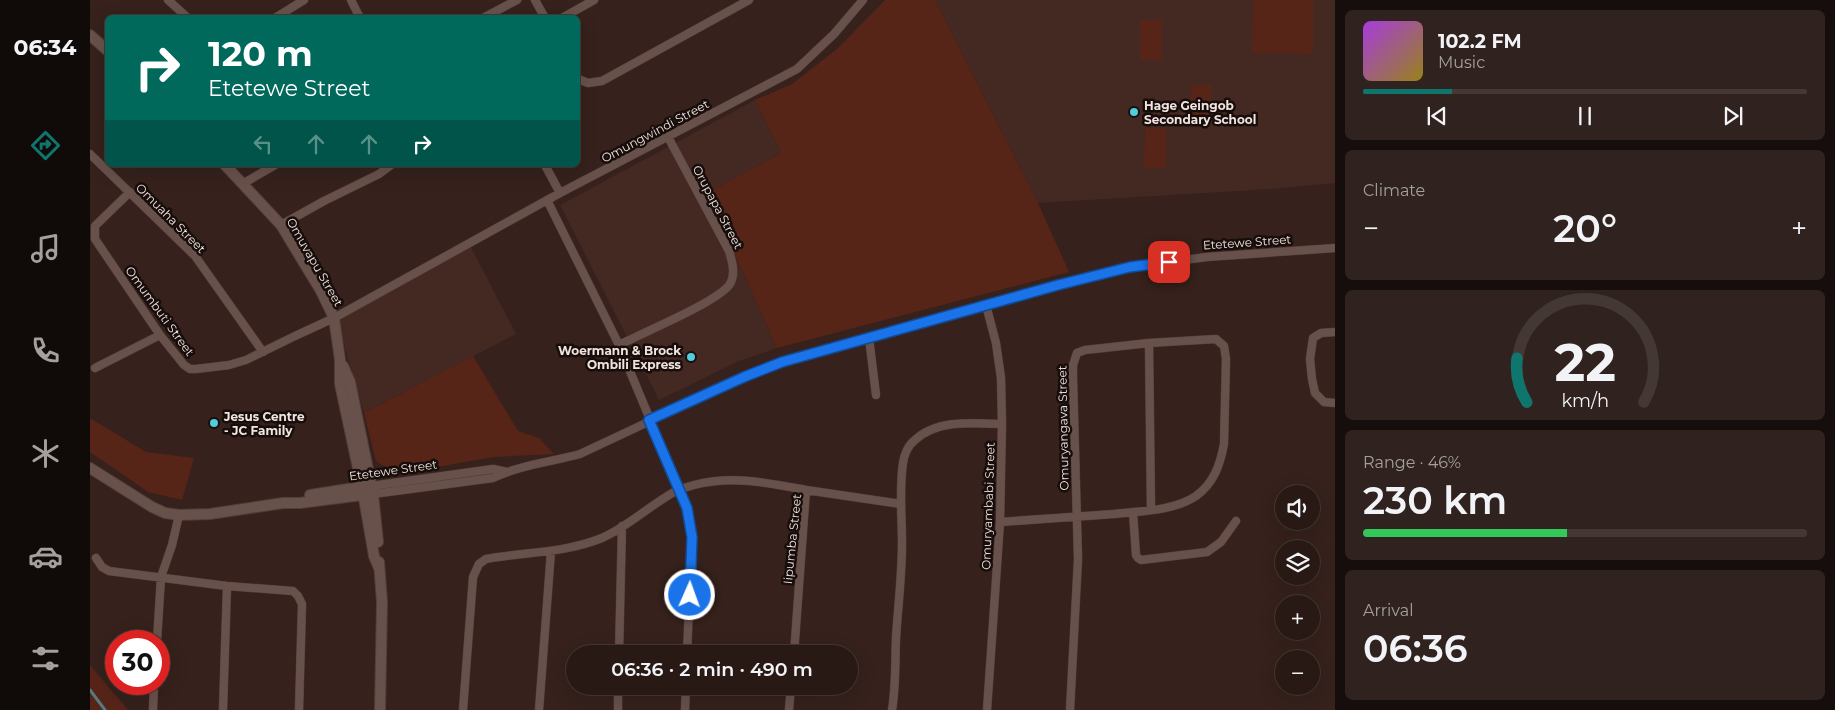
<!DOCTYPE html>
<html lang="en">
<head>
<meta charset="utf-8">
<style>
  body { margin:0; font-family:Montserrat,sans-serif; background:#30221e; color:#f1f3f6; height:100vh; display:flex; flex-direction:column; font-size:19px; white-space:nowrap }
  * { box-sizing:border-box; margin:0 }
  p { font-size:16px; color:#a5a0a0 }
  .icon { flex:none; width:28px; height:28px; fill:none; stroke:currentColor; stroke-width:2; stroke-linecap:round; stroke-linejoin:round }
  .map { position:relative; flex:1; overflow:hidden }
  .side { display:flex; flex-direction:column; gap:10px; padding:10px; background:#160e0c; width:500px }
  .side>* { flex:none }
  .hud { position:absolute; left:15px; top:15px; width:475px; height:152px; border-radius:8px; box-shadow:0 5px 20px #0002,0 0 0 1px #443834; background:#00695c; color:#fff; overflow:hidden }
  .fabs { position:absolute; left:1185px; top:485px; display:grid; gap:10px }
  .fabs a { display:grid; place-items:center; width:45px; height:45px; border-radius:50%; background:#281915; box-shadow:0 5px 20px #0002,0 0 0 1px #443834; font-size:25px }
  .speed { position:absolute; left:15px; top:630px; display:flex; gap:10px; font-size:25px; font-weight:700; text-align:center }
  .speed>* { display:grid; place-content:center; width:65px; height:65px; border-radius:50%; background:#281915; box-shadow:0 5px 20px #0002,0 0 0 1px #443834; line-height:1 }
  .speed .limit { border:8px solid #d22; background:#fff; color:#111 }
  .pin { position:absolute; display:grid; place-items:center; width:42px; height:42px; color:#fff; margin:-21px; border-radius:10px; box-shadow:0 2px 8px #0006 }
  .me { position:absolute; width:55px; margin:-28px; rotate:2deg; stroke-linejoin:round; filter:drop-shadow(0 0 4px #0008) }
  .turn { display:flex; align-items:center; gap:18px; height:105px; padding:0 20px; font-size:22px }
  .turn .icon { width:65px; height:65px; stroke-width:2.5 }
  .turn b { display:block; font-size:35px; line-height:42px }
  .lanes { display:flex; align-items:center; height:48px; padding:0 20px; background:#0003; justify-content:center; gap:25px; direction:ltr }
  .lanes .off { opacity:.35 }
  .big { font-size:38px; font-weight:600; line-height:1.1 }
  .side .tile { flex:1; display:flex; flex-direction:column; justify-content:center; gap:8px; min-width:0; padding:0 18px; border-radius:8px; background:#30221e }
  .side .dial { align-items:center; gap:0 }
  .dial svg { height:130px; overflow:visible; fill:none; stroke:#443834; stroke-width:7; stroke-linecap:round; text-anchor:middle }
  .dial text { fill:#f1f3f6; stroke:none }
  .song { display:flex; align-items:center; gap:15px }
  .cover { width:60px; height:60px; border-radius:8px; background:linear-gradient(135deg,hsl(280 70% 55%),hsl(50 70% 35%)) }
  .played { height:5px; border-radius:2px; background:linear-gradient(90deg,#0f766e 20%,#443834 20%) }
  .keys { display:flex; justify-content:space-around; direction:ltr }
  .heat { display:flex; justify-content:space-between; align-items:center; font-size:28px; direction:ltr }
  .charge { height:8px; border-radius:4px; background:linear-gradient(90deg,#34c759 46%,#443834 0) }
  .trip { position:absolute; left:476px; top:645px; width:292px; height:50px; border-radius:25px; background:#281915; box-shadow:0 5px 20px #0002,0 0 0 1px #443834; font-weight:600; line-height:50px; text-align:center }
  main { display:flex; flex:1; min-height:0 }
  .dock { display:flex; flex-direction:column; width:90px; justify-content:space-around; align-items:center; background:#100a08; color:#a5a0a0 }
  .dock .icon { width:35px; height:35px }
  .dock .active { color:#0f766e }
  .dock b { font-size:22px; color:#f1f3f6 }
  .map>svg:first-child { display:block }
  .built { fill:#442822 }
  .green { fill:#572418 }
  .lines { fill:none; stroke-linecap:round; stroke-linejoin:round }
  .stream { stroke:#547b80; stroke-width:3 }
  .minor-casing { stroke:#503e3a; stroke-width:9 }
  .tertiary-casing { stroke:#503e3a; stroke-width:12 }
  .minor { stroke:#69514b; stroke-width:8 }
  .tertiary { stroke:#69514b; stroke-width:10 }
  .route-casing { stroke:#114b97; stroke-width:12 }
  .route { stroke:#1a73e8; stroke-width:9 }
  .poi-dot { fill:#54cadd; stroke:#170e0b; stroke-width:2 }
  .labels { text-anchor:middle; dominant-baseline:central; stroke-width:5; stroke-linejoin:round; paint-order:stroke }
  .poi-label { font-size:12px; font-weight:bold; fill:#f1e3df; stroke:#170e0b; text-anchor:start }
  .street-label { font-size:12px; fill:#f1e3df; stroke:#170e0b }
</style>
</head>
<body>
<main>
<nav class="dock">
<b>06:34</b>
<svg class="icon active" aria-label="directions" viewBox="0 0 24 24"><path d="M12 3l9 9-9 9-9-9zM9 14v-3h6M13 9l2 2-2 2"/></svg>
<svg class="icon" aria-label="music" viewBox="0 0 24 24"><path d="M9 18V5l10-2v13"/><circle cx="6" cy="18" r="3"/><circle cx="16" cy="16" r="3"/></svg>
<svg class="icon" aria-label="phone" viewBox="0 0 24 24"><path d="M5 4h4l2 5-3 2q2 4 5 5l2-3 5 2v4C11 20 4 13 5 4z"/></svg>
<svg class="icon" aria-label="climate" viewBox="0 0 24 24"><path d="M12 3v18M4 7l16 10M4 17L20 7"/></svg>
<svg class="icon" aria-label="car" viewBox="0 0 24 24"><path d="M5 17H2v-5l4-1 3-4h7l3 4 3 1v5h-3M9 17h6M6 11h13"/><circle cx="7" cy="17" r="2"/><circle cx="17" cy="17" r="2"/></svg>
<svg class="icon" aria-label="filters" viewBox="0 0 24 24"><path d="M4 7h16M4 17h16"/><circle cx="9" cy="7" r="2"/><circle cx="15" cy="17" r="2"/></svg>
</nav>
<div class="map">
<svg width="1245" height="710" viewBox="0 0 1245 710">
  <rect width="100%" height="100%" fill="#36211c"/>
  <path class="built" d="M845,0H1245V183L1181,189L948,203Z
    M665,100L691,153L617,193L687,348L649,361L569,400L470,205Z
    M381,247L426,334L274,413L246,317Z"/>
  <path class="green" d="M795,0H845L948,203L979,272L687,348L617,193L691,153L665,100L702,84L747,49Z
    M1163,0H1223V54L1162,53Z
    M1050,20H1072V61L1050,60Z
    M1101,85H1122V125H1100Z
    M1055,128H1076V168H1054Z
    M383,356L428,431L449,438L464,454L404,457L306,474L286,461L274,413Z
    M0,418L56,452L104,458L92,500L58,492L0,452Z
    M0,665L38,710H0Z"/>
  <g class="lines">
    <path class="stream" d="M0,690L15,710"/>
    <defs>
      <path id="minor" d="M78,0L98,18
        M261,0L270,18
        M445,0L455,18
        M185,18L214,0
        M393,18L427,0
        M472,18L504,0
        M488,79L498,83L512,81L659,0
        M0,154L105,256L173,352
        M455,165L470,193
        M154,183L185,165
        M40,192L5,226V239L70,335L94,365L100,369H106L139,365L156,360L205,336L244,318L470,193L707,69L744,34L773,0
        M457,200L529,345L597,508L602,537L597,654
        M191,225L234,201L289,174L301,165
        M896,305L906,343L911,378L912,424L910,522L897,710
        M1245,332L1231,333L1223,338L1220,359L1222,379L1225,393L1234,402L1245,403
        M779,338L786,395
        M1059,343L1061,510
        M529,345C552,333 628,302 640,284C646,274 642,261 639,251L578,137
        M5,368L70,335
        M281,486L403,469L417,472
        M283,494L403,478C430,465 461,462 490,454L654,377L692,362L967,285L1040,267L1117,257L1245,248
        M1043,512L1046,555L1048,558L1051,560L1117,552L1131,542L1146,521
        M910,522C948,519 986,517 1024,514C1050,511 1084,511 1106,496C1124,483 1130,465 1134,444L1136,359L1134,346L1126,339L1059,343L995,350L987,353L983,365V377L988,559L980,710
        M6,558L12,567L19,571L137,586L203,591L208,596L212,604L209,710
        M67,641L71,577L82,545L89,515
        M529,654L532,526
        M704,654L716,490L811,504
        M63,710L64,684
        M133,710L137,586
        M373,710L383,577L389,564L396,559C435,552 475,553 512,538C539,526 560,505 586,491C591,488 598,487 604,485C642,475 678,483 716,490
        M449,710L461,551
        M528,710V686
        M595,710L596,686
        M699,710L701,686
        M802,710C806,686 805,662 806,638C808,606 812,575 812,543C812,516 809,489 813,463C814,455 818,445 825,440C847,419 884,423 912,424"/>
      <path id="tertiary" d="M0,35L18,51
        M135,165L191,225L231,291L244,318L250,360V384L272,487L284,556L289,568
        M253,366L260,382L283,494L288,542
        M0,468L62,507L75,513L89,515L120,514L193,503H210L280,494
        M220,495L277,486
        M289,562L292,602L290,710"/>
    </defs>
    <use href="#minor" class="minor-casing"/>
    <use href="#tertiary" class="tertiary-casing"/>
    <use href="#minor" class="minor"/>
    <use href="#tertiary" class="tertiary"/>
  </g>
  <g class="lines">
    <defs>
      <path id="route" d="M600,595L602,537L597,508L559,420L654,377L692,362L968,285L1040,267L1079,262"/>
    </defs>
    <use href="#route" class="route-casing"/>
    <use href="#route" class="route"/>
  </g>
  <g class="poi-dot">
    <circle cx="1044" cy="112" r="5"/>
    <circle cx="601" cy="357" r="5"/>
    <circle cx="124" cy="423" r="5"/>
  </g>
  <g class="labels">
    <g class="poi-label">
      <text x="1054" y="105">Hage Geingob<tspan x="1054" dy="14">Secondary School</tspan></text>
      <text x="591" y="350" text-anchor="end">Woermann &amp; Brock<tspan x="591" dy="14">Ombili Express</tspan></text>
      <text x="134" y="416">Jesus Centre<tspan x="134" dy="14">- JC Family</tspan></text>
    </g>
    <g class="street-label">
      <text transform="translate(565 131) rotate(-28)">Omungwindi Street</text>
      <text transform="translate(628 207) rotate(62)">Orupapa Street</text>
      <text transform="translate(81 218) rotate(45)">Omuaha Street</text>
      <text transform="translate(1157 242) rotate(-4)">Etetewe Street</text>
      <text transform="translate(225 262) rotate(60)">Omuvapu Street</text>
      <text transform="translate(70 311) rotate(54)">Omumbuti Street</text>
      <text transform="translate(973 428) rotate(-91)">Omuryangava Street</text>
      <text transform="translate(303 470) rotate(-8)">Etetewe Street</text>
      <text transform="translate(898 506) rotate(-88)">Omuryambabi Street</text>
      <text transform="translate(702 539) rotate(-84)">Iipumba Street</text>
    </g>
  </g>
</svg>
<div class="fabs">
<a><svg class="icon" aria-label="sound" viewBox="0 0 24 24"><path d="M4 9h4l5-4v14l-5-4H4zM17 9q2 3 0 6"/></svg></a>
<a><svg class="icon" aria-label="layers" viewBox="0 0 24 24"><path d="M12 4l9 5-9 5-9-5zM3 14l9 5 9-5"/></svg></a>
<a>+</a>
<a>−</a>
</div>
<div class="speed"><div class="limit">30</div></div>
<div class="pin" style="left:1079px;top:262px;background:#d93025"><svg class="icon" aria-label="arrive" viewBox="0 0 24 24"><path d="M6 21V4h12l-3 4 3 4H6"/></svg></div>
<svg class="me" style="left:600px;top:595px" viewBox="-20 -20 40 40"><circle r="17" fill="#1a73e8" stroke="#fff" stroke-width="3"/><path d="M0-11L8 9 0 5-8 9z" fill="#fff"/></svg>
<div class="trip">06:36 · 2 min · 490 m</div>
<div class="hud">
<div class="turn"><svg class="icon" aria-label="right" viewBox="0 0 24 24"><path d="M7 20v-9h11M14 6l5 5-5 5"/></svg><div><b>120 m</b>Etetewe Street</div></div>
<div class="lanes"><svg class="icon off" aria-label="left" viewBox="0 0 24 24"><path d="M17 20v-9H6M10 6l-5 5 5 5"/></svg><svg class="icon off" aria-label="ahead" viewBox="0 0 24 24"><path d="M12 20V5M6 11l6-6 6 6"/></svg><svg class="icon off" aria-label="ahead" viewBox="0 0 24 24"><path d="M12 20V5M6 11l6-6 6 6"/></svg><svg class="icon" aria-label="right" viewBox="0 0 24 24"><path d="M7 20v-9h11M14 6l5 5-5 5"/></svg></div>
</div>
</div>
<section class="side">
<div class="tile">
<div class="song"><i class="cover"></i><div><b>102.2 FM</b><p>Music</p></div></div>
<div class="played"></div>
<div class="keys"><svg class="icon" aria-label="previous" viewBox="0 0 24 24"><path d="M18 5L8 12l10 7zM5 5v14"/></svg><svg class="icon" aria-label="pause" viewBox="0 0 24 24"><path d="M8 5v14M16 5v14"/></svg><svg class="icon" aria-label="next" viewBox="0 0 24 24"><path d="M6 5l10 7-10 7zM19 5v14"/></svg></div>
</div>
<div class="tile"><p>Climate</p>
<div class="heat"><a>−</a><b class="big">20°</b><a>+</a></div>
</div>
<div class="tile dial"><svg viewBox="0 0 100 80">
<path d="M14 69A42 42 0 1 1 86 69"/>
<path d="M14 69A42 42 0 0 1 8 42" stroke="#0f766e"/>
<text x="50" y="56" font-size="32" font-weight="700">22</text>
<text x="50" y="72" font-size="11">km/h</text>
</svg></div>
<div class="tile"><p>Range · 46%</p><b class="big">230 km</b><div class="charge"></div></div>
<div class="tile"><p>Arrival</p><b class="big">06:36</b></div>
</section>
</main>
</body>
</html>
